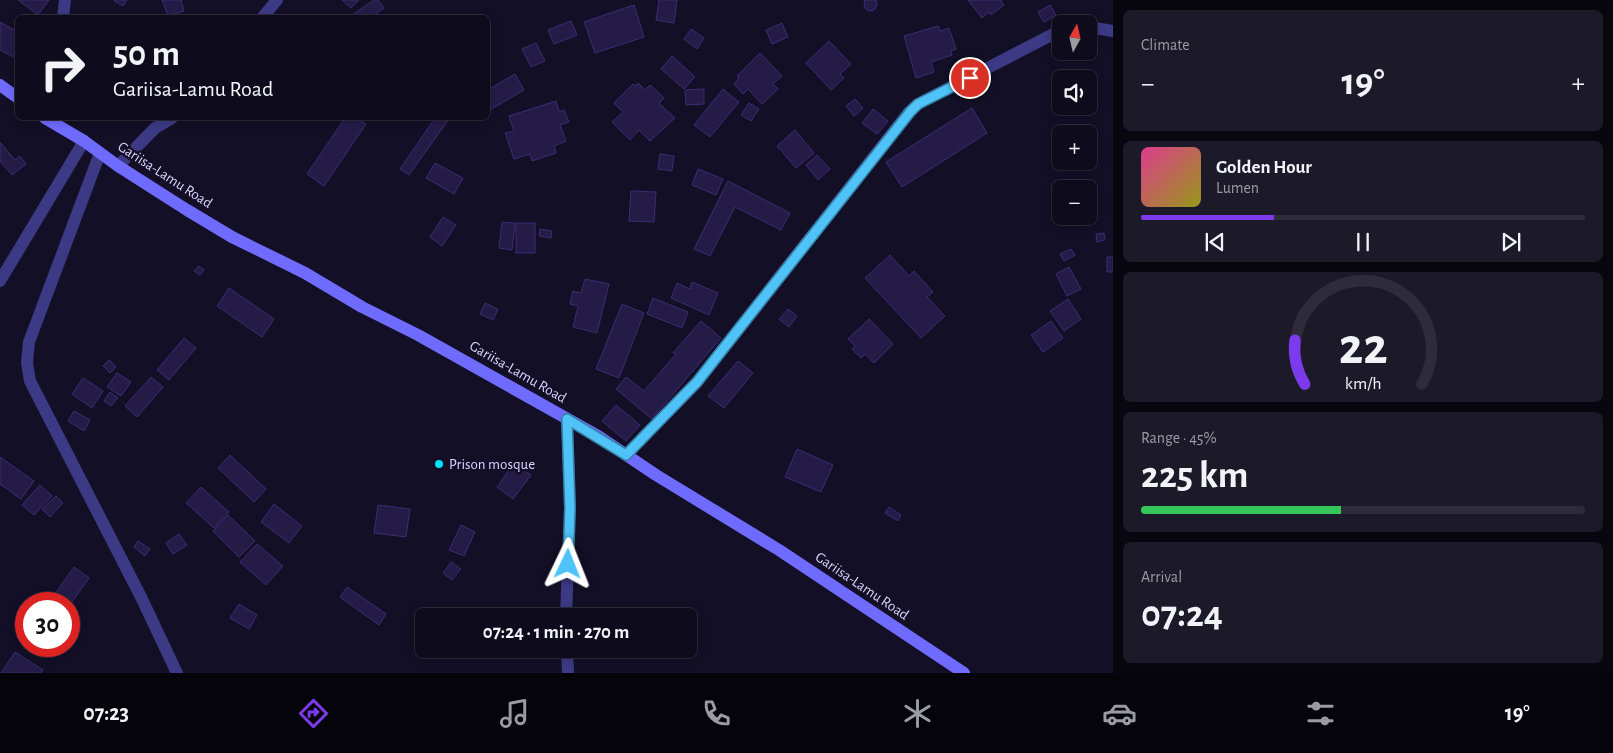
<!DOCTYPE html>
<html lang="en">
<head>
<meta charset="utf-8">
<style>
  body { margin:0; font-family:"Alegreya Sans",sans-serif; background:#1c1929; color:#f1f3f6; height:100vh; display:flex; flex-direction:column; font-size:19px; white-space:nowrap }
  * { box-sizing:border-box; margin:0 }
  p { font-size:16px; color:#9b9ba3 }
  .icon { flex:none; width:28px; height:28px; fill:none; stroke:currentColor; stroke-width:2; stroke-linecap:round; stroke-linejoin:round }
  .map { position:relative; flex:1; overflow:hidden }
  .sheet { display:flex; flex-direction:column; gap:10px; padding:10px; background:#08060f; width:500px }
  .sheet>* { flex:none }
  .banner { position:absolute; left:15px; top:15px; width:475px; height:105px; border-radius:8px; box-shadow:0 2px 8px #0003,0 0 0 1px #2e2b3b; background:#0e0b1c; color:#f1f3f6; overflow:hidden }
  .needle { width:32px; rotate:8deg }
  .controls { position:absolute; left:1052px; top:15px; display:grid; gap:10px }
  .controls a { display:grid; place-items:center; width:45px; height:45px; border-radius:8px; background:#0e0b1c; box-shadow:0 2px 8px #0003,0 0 0 1px #2e2b3b; font-size:25px }
  .speed { position:absolute; left:15px; top:592px; display:flex; gap:10px; font-size:25px; font-weight:700; text-align:center }
  .speed>* { display:grid; place-content:center; width:65px; height:65px; border-radius:50%; background:#0e0b1c; box-shadow:0 2px 8px #0003,0 0 0 1px #2e2b3b; line-height:1 }
  .speed .limit { border:8px solid #d22; background:#fff; color:#111 }
  .pin { position:absolute; display:grid; place-items:center; width:42px; height:42px; color:#fff; margin:-21px; border:2px solid #fff; border-radius:50%; box-shadow:0 1px 5px #0007 }
  .me { position:absolute; width:55px; margin:-28px; rotate:2deg; stroke-linejoin:round; filter:drop-shadow(0 0 4px #0008) }
  .turn { display:flex; align-items:center; gap:18px; height:105px; padding:0 15px; font-size:22px }
  .turn .icon { width:65px; height:65px; stroke-width:2.5 }
  .turn b { display:block; font-size:35px; line-height:42px }
  .big { font-size:38px; font-weight:600; line-height:1.1 }
  .sheet .tile { flex:1; display:flex; flex-direction:column; justify-content:center; gap:8px; min-width:0; padding:0 18px; border-radius:8px; background:#1c1929 }
  .sheet .dial { align-items:center; gap:0 }
  .dial svg { height:130px; overflow:visible; fill:none; stroke:#2e2b3b; stroke-width:7; stroke-linecap:round; text-anchor:middle }
  .dial text { fill:#f1f3f6; stroke:none }
  .song { display:flex; align-items:center; gap:15px }
  .cover { width:60px; height:60px; border-radius:8px; background:linear-gradient(135deg,hsl(330 70% 55%),hsl(60 70% 35%)) }
  .played { height:5px; border-radius:2px; background:linear-gradient(90deg,#7c3aed 30%,#2e2b3b 30%) }
  .keys { display:flex; justify-content:space-around; direction:ltr }
  .heat { display:flex; justify-content:space-between; align-items:center; font-size:28px; direction:ltr }
  .charge { height:8px; border-radius:4px; background:linear-gradient(90deg,#34c759 45%,#2e2b3b 0) }
  .trip { position:absolute; left:415px; top:608px; width:282px; height:50px; border-radius:8px; background:#0e0b1c; box-shadow:0 2px 8px #0003,0 0 0 1px #2e2b3b; font-weight:600; line-height:50px; text-align:center }
  .tab-bar { display:flex; height:80px; justify-content:space-around; align-items:center; background:#06040b; color:#9b9ba3 }
  .tab-bar .icon { width:35px; height:35px }
  .tab-bar .current { color:#7c3aed }
  .tab-bar b { font-size:22px; color:#f1f3f6 }
  main { display:flex; flex:1; min-height:0 }
  .map>svg:first-child { display:block }
  .building { fill:#241b47; stroke:#3b2d73 }
  .lines { fill:none; stroke-linecap:round; stroke-linejoin:round }
  .street { stroke:#3d3a85; stroke-width:12 }
  .secondary { stroke:#6f6bff; stroke-width:12 }
  .route-casing { stroke:#337fa1; stroke-width:12 }
  .route { stroke:#4fc3f7; stroke-width:9 }
  .poi-dot { fill:#00e5ff; stroke:#130f26; stroke-width:2 }
  .labels { text-anchor:middle; dominant-baseline:central; stroke-width:5; stroke-linejoin:round; paint-order:stroke }
  .street-label { font-size:15px; fill:#d9d4ff; stroke:#130f26 }
  .poi-label { font-size:15px; fill:#d9d4ff; stroke:#130f26; text-anchor:start }
</style>
</head>
<body>
<main>
<div class="map">
<svg width="1113" height="673" viewBox="0 0 1113 673">
  <rect width="100%" height="100%" fill="#130f26"/>
  <path class="building" d="M18,0H49L38,15Z
    M115,0H127L123,6L114,1Z
    M162,0H181L184,11L168,16Z
    M342,0H359L351,8Z
    M374,0H378L384,8L371,18H359L355,13Z
    M659,0H677L674,23L656,20Z
    M865,0H876L877,5L875,9L871,11L867,10L864,7Z
    M968,0H1002L1001,1L1004,5L991,15L989,12L982,18Z
    M634,5L644,37L595,53L584,22Z
    M1050,5L1056,15L1044,22L1038,12Z
    M571,21L577,35L554,44L548,30Z
    M0,22L18,32V59L0,50Z
    M782,23L788,37L772,44L766,30Z
    M938,26L940,31L949,28L956,49L951,51L952,55L931,62L934,72L916,78L904,36Z
    M691,29L704,38L697,49L684,39Z
    M829,41L851,64L840,74L844,78L831,90L806,63Z
    M536,43L545,61L531,67L522,49Z
    M760,53L782,76L773,84L778,89L762,104L748,89L743,94L734,84L739,78L737,76Z
    M672,56L695,77L684,89L661,69Z
    M515,74L524,90L488,111V90Z
    M638,83L645,90L650,85L664,98L659,103L675,118L650,141L639,130L630,140L612,122L623,112L614,103L633,84L636,86Z
    M704,89V104L686,105L685,90Z
    M723,89L739,102L710,137L694,125Z
    M855,99L863,108L854,116L846,106Z
    M556,101L559,112L564,110L569,122L560,125L566,141L554,146L556,153L532,161L530,154L514,159L505,133L514,131L509,116Z
    M749,103L759,109L751,121L741,115Z
    M972,108L987,133L902,187L886,162Z
    M873,109L888,121L877,134L862,123Z
    M345,118H356L366,124L324,186L307,174Z
    M435,118H446L449,119L409,175L400,169Z
    M795,130L814,153L796,168L777,146Z
    M0,142L15,160L20,156L26,164L12,175L0,161Z
    M660,154L674,156L672,171L658,169Z
    M817,155L830,169L818,180L806,165Z
    M435,163L463,178L454,194L426,178Z
    M698,169L723,179L716,195L692,185Z
    M728,181L790,213L781,230L735,207L710,256L694,249Z
    M631,191L656,192L654,222L629,221Z
    M443,217L456,225L442,246L430,237Z
    M502,222L515,223L512,250L499,248Z
    M516,223H535V253H516Z
    M540,229L552,231L551,238L539,236Z
    M1104,233L1105,240L1097,242L1096,234Z
    M1071,249L1075,255L1064,261L1060,254Z
    M890,255L909,276L914,271L933,292L927,297L945,316L921,338L865,278Z
    M1107,257H1113V272H1107Z
    M199,266L204,270L200,275L194,271Z
    M1069,267L1081,289L1067,296L1056,274Z
    M585,279L609,284L597,333L573,327L578,306L570,304L573,291L581,293Z
    M692,282L718,293L709,315L671,298L677,283L690,289Z
    M229,288L274,319L262,337L217,306Z
    M653,298L688,312L682,328L647,314Z
    M1068,299L1081,319L1064,331L1050,311Z
    M485,303L498,309L493,320L480,314Z
    M622,304L644,313L619,378L596,369Z
    M788,309L797,316L789,327L779,319Z
    M869,319L893,344L874,363L865,354L861,358L852,349L855,346L848,339Z
    M701,321L721,338L652,419L616,389L626,377L644,391L676,354L673,353Z
    M1051,321L1063,338L1043,352L1031,335Z
    M184,338L196,348L169,380L157,370Z
    M109,360L116,367L110,373L103,366Z
    M738,361L753,373L724,408L708,396Z
    M117,373L131,382L121,396L107,387Z
    M151,377L163,387L137,417L125,406Z
    M83,378L103,391L92,408L72,394Z
    M110,392L118,398L111,406L104,401Z
    M616,405L640,425L626,441L602,421Z
    M74,411L90,420L84,431L68,421Z
    M797,449L833,465L821,492L785,477Z
    M230,455L266,489L254,502L218,468Z
    M0,457L34,481L21,499L0,484Z
    M514,463L531,475L513,499L497,487Z
    M40,485L52,496L34,515L22,505Z
    M201,487L229,512L214,528L186,503Z
    M56,496L63,503L50,517L42,509Z
    M274,504L302,526L289,543L261,522Z
    M378,505L410,509L406,537L374,533Z
    M889,507L901,515L898,521L885,513Z
    M228,515L255,541L239,557L213,531Z
    M461,525L475,532L464,556L449,550Z
    M179,534L187,545L173,554L166,543Z
    M138,541L150,549L145,556L134,547Z
    M257,544L283,566L266,585L240,562Z
    M451,562L461,569L452,580L443,573Z
    M74,567L89,578L69,606V604H48Z
    M347,587L386,614L379,625L340,597Z
    M239,604L257,615L249,629L230,618Z
    M15,652L43,670L41,673H1Z"/>
  <g class="lines">
    <path class="street" d="M63,18L65,0
      M262,18L277,0
      M1089,27L1113,31
      M100,153L29,342L27,363L30,381L141,597L177,673
      M118,166L155,128L172,118
      M0,281L84,141
      M626,455L697,382L909,112L918,104L1061,30
      M566,616L570,508L567,419
      M567,649L568,673"/>
    <path class="secondary" d="M0,85L18,98
      M45,118L84,141L118,166L187,210L232,237L305,273L362,307L418,335L598,436L656,475L779,550L964,673"/>
  </g>
  <g class="lines">
    <defs>
      <path id="route" d="M568,564L570,508L567,419L626,455L697,382L910,112L918,104L970,78"/>
    </defs>
    <use href="#route" class="route-casing"/>
    <use href="#route" class="route"/>
  </g>
  <circle class="poi-dot" cx="439" cy="464" r="5"/>
  <g class="labels">
    <g class="street-label">
      <text transform="translate(165 175) rotate(33)">Gariisa-Lamu Road</text>
      <text transform="translate(518 372) rotate(30)">Gariisa-Lamu Road</text>
      <text transform="translate(862 586) rotate(34)">Gariisa-Lamu Road</text>
    </g>
    <g class="poi-label">
      <text x="449" y="464">Prison mosque</text>
    </g>
  </g>
</svg>
<div class="controls">
<a><svg class="needle" viewBox="-14 -14 28 28"><path d="M0-13l5 13h-10z" fill="#e53935"/><path d="M0 13l5-13h-10z" fill="#9b9ba3"/></svg></a>
<a><svg class="icon" aria-label="sound" viewBox="0 0 24 24"><path d="M4 9h4l5-4v14l-5-4H4zM17 9q2 3 0 6"/></svg></a>
<a>+</a>
<a>−</a>
</div>
<div class="speed"><div class="limit">30</div></div>
<div class="pin" style="left:970px;top:78px;background:#d93025"><svg class="icon" aria-label="arrive" viewBox="0 0 24 24"><path d="M6 21V4h12l-3 4 3 4H6"/></svg></div>
<svg class="me" style="left:568px;top:564px" viewBox="-20 -20 40 40"><path d="M0-17L14 15 0 8-14 15z" fill="#4fc3f7" stroke="#fff" stroke-width="4"/></svg>
<div class="trip">07:24 · 1 min · 270 m</div>
<div class="banner">
<div class="turn"><svg class="icon" aria-label="right" viewBox="0 0 24 24"><path d="M7 20v-9h11M14 6l5 5-5 5"/></svg><div><b>50 m</b>Gariisa-Lamu Road</div></div>
</div>
</div>
<section class="sheet">
<div class="tile"><p>Climate</p>
<div class="heat"><a>−</a><b class="big">19°</b><a>+</a></div>
</div>
<div class="tile">
<div class="song"><i class="cover"></i><div><b>Golden Hour</b><p>Lumen</p></div></div>
<div class="played"></div>
<div class="keys"><svg class="icon" aria-label="previous" viewBox="0 0 24 24"><path d="M18 5L8 12l10 7zM5 5v14"/></svg><svg class="icon" aria-label="pause" viewBox="0 0 24 24"><path d="M8 5v14M16 5v14"/></svg><svg class="icon" aria-label="next" viewBox="0 0 24 24"><path d="M6 5l10 7-10 7zM19 5v14"/></svg></div>
</div>
<div class="tile dial"><svg viewBox="0 0 100 80">
<path d="M14 69A42 42 0 1 1 86 69"/>
<path d="M14 69A42 42 0 0 1 8 42" stroke="#7c3aed"/>
<text x="50" y="56" font-size="32" font-weight="700">22</text>
<text x="50" y="72" font-size="11">km/h</text>
</svg></div>
<div class="tile"><p>Range · 45%</p><b class="big">225 km</b><div class="charge"></div></div>
<div class="tile"><p>Arrival</p><b class="big">07:24</b></div>
</section>
</main>
<nav class="tab-bar">
<b>07:23</b>
<svg class="icon current" aria-label="directions" viewBox="0 0 24 24"><path d="M12 3l9 9-9 9-9-9zM9 14v-3h6M13 9l2 2-2 2"/></svg>
<svg class="icon" aria-label="music" viewBox="0 0 24 24"><path d="M9 18V5l10-2v13"/><circle cx="6" cy="18" r="3"/><circle cx="16" cy="16" r="3"/></svg>
<svg class="icon" aria-label="phone" viewBox="0 0 24 24"><path d="M5 4h4l2 5-3 2q2 4 5 5l2-3 5 2v4C11 20 4 13 5 4z"/></svg>
<svg class="icon" aria-label="climate" viewBox="0 0 24 24"><path d="M12 3v18M4 7l16 10M4 17L20 7"/></svg>
<svg class="icon" aria-label="car" viewBox="0 0 24 24"><path d="M5 17H2v-5l4-1 3-4h7l3 4 3 1v5h-3M9 17h6M6 11h13"/><circle cx="7" cy="17" r="2"/><circle cx="17" cy="17" r="2"/></svg>
<svg class="icon" aria-label="filters" viewBox="0 0 24 24"><path d="M4 7h16M4 17h16"/><circle cx="9" cy="7" r="2"/><circle cx="15" cy="17" r="2"/></svg>
<b>19°</b>
</nav>
</body>
</html>
